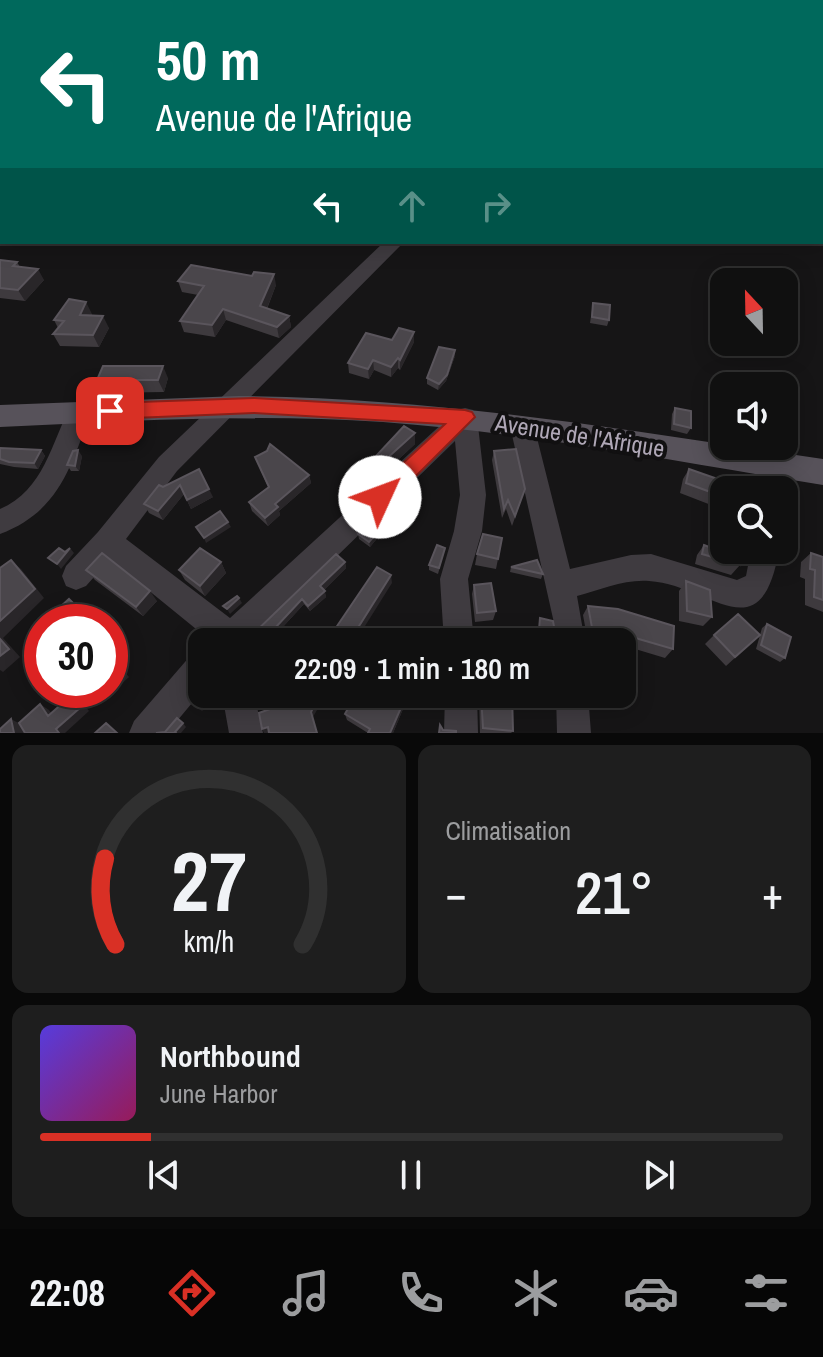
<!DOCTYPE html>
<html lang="fr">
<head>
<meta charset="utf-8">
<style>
  body { margin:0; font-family:"Archivo Narrow",sans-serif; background:#1e1e1e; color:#f1f3f6; height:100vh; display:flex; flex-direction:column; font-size:30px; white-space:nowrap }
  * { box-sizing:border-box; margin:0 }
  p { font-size:26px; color:#9c9d9f }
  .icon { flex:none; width:44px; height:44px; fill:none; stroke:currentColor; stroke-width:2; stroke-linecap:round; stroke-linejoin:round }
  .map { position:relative; height:733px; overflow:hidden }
  .drawer { display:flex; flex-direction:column; gap:12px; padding:12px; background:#090909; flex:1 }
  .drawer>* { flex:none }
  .banner { position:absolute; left:0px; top:0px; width:824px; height:244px; box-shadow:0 4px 20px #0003,0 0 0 2px #303030; background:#00695c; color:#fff; overflow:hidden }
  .needle { width:52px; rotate:338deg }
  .buttons { position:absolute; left:710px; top:268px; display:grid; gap:16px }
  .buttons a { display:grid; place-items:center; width:88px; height:88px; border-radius:16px; background:#101010; box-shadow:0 4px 20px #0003,0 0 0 2px #303030; font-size:40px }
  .speed { position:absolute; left:24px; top:604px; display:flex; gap:16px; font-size:40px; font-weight:700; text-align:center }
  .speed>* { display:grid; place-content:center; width:104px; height:104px; border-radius:50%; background:#101010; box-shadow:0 4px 20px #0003,0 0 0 2px #303030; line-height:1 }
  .speed .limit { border:12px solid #d22; background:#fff; color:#111 }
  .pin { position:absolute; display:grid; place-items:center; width:68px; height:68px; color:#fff; margin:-34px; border-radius:16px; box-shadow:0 4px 12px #0006 }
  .me { position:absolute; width:88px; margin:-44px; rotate:47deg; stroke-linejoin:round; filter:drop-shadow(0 0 6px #0008) }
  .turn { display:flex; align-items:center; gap:28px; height:168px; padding:0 24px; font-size:36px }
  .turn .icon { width:104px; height:104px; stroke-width:2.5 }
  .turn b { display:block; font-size:56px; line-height:68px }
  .lanes { display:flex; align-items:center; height:76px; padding:0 24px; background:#0003; justify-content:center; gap:40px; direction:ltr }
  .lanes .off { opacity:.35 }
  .big { font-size:60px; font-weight:600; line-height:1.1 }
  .drawer .tile { flex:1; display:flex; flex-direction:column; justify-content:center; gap:12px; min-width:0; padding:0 28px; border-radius:16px; background:#1e1e1e }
  .drawer .dial { align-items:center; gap:0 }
  .dial svg { height:208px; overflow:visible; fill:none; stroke:#303030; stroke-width:7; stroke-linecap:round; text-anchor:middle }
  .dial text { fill:#f1f3f6; stroke:none }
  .song { display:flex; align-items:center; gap:24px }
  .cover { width:96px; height:96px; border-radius:12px; background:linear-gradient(135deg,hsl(250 70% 55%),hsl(330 70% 35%)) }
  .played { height:8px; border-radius:4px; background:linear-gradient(90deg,#d93025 15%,#303030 15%) }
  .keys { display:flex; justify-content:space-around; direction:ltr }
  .heat { display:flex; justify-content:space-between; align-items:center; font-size:44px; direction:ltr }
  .drawer .tiles { flex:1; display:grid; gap:12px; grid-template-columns:1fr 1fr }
  .tile:last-child { grid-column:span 2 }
  .trip { position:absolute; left:188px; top:628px; width:448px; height:80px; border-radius:16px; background:#101010; box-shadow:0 4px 20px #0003,0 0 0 2px #303030; font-weight:600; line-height:80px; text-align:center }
  .dock { display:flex; height:128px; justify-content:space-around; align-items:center; background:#060606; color:#9c9d9f }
  .dock .icon { width:56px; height:56px }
  .dock .on { color:#d93025 }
  .dock b { font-size:36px; color:#f1f3f6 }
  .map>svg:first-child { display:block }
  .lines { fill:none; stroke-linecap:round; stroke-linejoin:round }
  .minor { fill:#3f3b40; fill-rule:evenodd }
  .major { fill:#57525a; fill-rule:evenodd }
  .wall { fill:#3e3a3e }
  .shaded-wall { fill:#292629 }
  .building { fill:#4a464b; stroke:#5a555c; stroke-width:2 }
  .route { fill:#d93025; stroke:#8d1f18; stroke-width:2 }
  .labels { text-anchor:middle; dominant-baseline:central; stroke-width:8; stroke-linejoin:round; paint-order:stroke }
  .street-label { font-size:24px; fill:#afa7b6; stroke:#111011 }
</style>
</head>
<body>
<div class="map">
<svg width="823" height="733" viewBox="0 0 823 733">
  <rect width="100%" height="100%" fill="#161516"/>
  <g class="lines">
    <path class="minor" d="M531,0H557L558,2H532Z
      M822,28H823V36H822Z
      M822,45H823V53H822Z
      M384,242H404L177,471L126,539L230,618L457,410L465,408L473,410L477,417L486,495L482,531L468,579L474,642H444L440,579L454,531L460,495L455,441L249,642H212L110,559L86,586L76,590L66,586L62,576L66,566L98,532L159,457Z
      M79,403L87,405L91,412C71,466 59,512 0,534V509C44,490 51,444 71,405Z
      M522,416L530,419L534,426L570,569L631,555L651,554L737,580L746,576L751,550H779C761,655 711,585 649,581C625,579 600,590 577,596L585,642H555L554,623L510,426L514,419Z
      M768,453L777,457L781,464L782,490H756L755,464L759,457Z
      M202,650V691L167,733H129L134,721L191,655Z
      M222,694H254L263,733H229Z
      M445,694H477L478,733H444Z
      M556,694H588L591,733H557Z"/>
    <path class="major" d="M239,396C437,397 630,431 823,459V485C677,462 531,433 383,422C256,413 128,421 0,427V405Z"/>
  </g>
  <path class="wall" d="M0,260L17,262L20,267L44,280L25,301L0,298Z
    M178,281L276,285L267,309L289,316L291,327L279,338L226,320L215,337L184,332L180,321L198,295L182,292Z
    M593,303L609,320L607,326L590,323Z
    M92,314V316L109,328L99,347L60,346L53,334L58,328L54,320Z
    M392,340L414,342L400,370L398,368L391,377L374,370L369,379L349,373L348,363Z
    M455,356L446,381L438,390L427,384V378Z
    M168,378L164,392L103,393L97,380Z
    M675,408L691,428L687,434L671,430L672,414Z
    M415,433V444L384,473L376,468V456Z
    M0,448L41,450L45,456L38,469L14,467L0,464Z
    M494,451L525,489L512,526L506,509L502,518L492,460Z
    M82,456L79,471H71L67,465Z
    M255,457L309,475L311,483L279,511L280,515L268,526L252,511L249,502L268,487Z
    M689,469L724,490V510L680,493L683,479Z
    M163,487L213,497L191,509L184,494L163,520L149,513L144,504Z
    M385,524V529L370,547L359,539L358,534Z
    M704,545L740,565L731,575L695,564L697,555Z
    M445,548L438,574L429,570V565Z
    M811,553L823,557V612L805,605V579L800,577L801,562Z
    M477,554L498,559L496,569L475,565Z
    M221,562L226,573L205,596L185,580L179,570Z
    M345,562L346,568L324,590L326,597L310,611L304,604L269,642H207L201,634L208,640L248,639Z
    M511,567L543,574L541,579L510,572Z
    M86,570L157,601L143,616L95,580Z
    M686,581L712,617L703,626L679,621V591Z
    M474,585L496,611L493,620L475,622L472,594Z
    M588,606L673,649L665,658L622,645V642H584L587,637L583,615Z
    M767,624L785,658L780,662L756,649L762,628Z
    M714,635H760L726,666L705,644Z
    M355,694H416L412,700L408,697L393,733H368L347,720L345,714Z
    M479,694H512L513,731L511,733H480Z"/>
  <path class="shaded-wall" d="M38,269L44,280L25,301L18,290Z
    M274,274L276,285L263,318L260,306Z
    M86,302L92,314L86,327L80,315Z
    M223,309L226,320L215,337L212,325Z
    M103,316L109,328L99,347L93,335Z
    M289,316L291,327L279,338L277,327Z
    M414,332V342L400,370V360Z
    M455,350V356L446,381L438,390L439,384Z
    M398,358V368L391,377V367Z
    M373,360L374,370L369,379L368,369Z
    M163,366L168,378L164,392L158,380Z
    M415,433V444L384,473V461Z
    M41,450L45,456L38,469L34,463Z
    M78,450L82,456L79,471L75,466Z
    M309,475L311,483L279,511L280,515L268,526L265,518L275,504Z
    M180,485L184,494L163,520L158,511Z
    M209,489L213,497L191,509L187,500Z
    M228,522L231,527L206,543L204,538Z
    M385,524V529L370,547L369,542Z
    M70,548L74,553L61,569L57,564Z
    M11,560L21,569L44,598L3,638L20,657L3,672L0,670V621Z
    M221,562L226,573L205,596L200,586Z
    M345,562L346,568L322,592L320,586Z
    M391,575L392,583L355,642H349Z
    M150,591L157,601L143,616L136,607Z
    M325,591L326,597L310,611L308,606Z
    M239,598L242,603L230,614L227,609Z
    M302,599L304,604L269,642H262Z
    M82,612L87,616L81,622L72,621Z
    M112,658L129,677L115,690L110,686Z
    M73,694L80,699L89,711L65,733H59L56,729Z
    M212,694H219L202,711L198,707Z
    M407,694H408V697L393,733H390Z
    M40,704L49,710L57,721L48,716Z
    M315,704L317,710L313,717L318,733L311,712Z
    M11,719L24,726L25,733H14Z
    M183,723L186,727L181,733H176L175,732Z
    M268,727L271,733H264L262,729Z"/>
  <path class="building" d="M0,260L17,262L13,266L38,269L18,290L0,288Z
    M191,265L252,276L254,272L274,274L260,306L289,316L277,327L223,309L212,325L180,321L204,286L178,281Z
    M69,299L86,302L80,315L103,316L93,335L53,334L64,321L54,320Z
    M593,303L610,305L609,320L592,317Z
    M399,328L414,332L400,360L398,358L391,367L373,360L368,369L348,363L366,333L392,340Z
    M439,347L455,350L447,375L439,384L427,378Z
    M103,366H163L158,380H97Z
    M675,408L691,411V428L674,424Z
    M404,426L415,433L384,461L376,456Z
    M270,444L309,475L275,504L278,507L265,518L249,502L269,487L255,457L267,451Z
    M0,448L41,450L34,463L9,462L0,459Z
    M516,449L525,489L515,516L508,500L504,509L494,451Z
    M78,450L75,466L67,465L73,451Z
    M199,469L209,489L187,500L180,485L158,511L144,504L159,485L163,487Z
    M689,469L749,490H724V497L686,483Z
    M220,511L228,522L204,538L196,527Z
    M375,517L385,524L369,542L358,534Z
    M483,534L502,538L498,559L477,554Z
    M437,545L445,548L439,568L429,565Z
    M704,545L740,559V565L702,554Z
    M59,548L65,552L70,548L57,564L48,558Z
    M200,548L221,562L200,586L179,570Z
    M102,553L150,591L136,607L86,570Z
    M811,553L823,557V600L814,597L815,570L810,569Z
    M336,554L345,562L320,586L325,591L308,606L302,599L262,642H209L201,634L208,640L248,639Z
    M11,560L35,589L0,621V568Z
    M537,560L543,574L511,567Z
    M377,567L391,575L349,642H332L337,634L333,632Z
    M686,581L710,590L712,617L687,611Z
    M491,583L496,611L477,613L474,585Z
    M237,596L239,598L227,609L223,606Z
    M69,599L82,612L72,621L59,608Z
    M588,606L618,609L674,626L673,649L618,633L619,642H588V636L593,633Z
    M738,614L760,635L735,657L714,635Z
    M540,618L553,621L557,642L538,641Z
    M767,624L791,637L785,658L761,645Z
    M0,639L9,649L0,656Z
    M110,657L125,672L110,686Z
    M202,686V694H212L198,707L192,700L201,689Z
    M73,694L82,706L56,729L59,733H25L19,723L40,704L48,716Z
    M356,694H407L390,733H368L370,729L345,714Z
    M481,694H512L513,731L483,728Z
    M303,697L315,704L311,712L317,733H269L268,727L262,729L259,713Z
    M177,718L183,723L175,732L176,733H156L165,732Z
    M11,719L14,733H0V729Z
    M106,723L117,733H95Z
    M440,725L443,730L456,731V733H439Z"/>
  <path class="route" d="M254,398L465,410L472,412L475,417L388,504L380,507L373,504L369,497L373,491L445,424L254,413L110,419L103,416L100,411L103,406L110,403Z"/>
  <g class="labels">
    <g class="street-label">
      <text transform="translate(580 435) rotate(9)">Avenue de l'Afrique</text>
    </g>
  </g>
</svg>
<div class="buttons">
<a><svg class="needle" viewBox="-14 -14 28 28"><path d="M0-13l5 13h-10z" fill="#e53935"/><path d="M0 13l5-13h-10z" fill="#9c9d9f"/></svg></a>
<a><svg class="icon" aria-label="sound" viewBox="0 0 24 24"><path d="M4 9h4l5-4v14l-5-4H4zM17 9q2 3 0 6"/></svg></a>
<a><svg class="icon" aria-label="search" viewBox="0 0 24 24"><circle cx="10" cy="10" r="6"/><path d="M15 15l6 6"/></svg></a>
</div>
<div class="speed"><div class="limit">30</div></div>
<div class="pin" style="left:110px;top:411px;background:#d93025"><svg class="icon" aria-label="arrive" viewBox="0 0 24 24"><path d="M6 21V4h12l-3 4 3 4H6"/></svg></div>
<svg class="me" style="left:380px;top:497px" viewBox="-20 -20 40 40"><circle r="19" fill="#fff"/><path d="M0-13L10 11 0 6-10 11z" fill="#d93025"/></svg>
<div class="trip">22:09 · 1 min · 180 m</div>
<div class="banner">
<div class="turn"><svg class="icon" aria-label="left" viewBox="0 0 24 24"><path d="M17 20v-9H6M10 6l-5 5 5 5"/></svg><div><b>50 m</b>Avenue de l'Afrique</div></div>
<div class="lanes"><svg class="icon" aria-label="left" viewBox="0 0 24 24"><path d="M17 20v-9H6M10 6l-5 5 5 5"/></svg><svg class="icon off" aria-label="ahead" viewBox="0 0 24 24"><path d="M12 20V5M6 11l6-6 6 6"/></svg><svg class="icon off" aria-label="right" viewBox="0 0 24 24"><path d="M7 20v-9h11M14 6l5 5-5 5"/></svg></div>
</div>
</div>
<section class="drawer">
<div class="tiles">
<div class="tile dial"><svg viewBox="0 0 100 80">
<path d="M14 69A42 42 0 1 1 86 69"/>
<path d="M14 69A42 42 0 0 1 10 36" stroke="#d93025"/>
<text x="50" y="56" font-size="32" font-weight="700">27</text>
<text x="50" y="72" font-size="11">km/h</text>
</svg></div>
<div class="tile"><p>Climatisation</p>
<div class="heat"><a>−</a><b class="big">21°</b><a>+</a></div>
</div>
<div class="tile">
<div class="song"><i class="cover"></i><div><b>Northbound</b><p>June Harbor</p></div></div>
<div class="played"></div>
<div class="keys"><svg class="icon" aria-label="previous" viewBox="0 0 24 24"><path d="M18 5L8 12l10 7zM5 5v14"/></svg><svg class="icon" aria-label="pause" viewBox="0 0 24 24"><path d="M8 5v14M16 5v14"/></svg><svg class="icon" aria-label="next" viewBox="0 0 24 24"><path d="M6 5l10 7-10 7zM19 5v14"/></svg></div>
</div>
</div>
</section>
<nav class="dock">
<b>22:08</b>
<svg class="icon on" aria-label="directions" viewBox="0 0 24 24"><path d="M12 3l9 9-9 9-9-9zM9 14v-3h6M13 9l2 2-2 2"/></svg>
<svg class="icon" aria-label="music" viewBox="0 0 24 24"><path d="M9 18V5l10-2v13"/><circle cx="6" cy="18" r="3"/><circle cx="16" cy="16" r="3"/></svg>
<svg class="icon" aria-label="phone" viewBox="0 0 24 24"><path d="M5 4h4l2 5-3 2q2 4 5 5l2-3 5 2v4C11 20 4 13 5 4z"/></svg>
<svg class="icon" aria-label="climate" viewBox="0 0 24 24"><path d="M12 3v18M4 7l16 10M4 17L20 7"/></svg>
<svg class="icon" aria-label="car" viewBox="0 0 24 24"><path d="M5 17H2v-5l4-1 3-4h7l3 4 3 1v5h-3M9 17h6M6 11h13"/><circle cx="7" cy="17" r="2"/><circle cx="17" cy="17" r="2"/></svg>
<svg class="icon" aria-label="filters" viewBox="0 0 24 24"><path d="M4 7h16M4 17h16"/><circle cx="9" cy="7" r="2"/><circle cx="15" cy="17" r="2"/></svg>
</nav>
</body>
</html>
